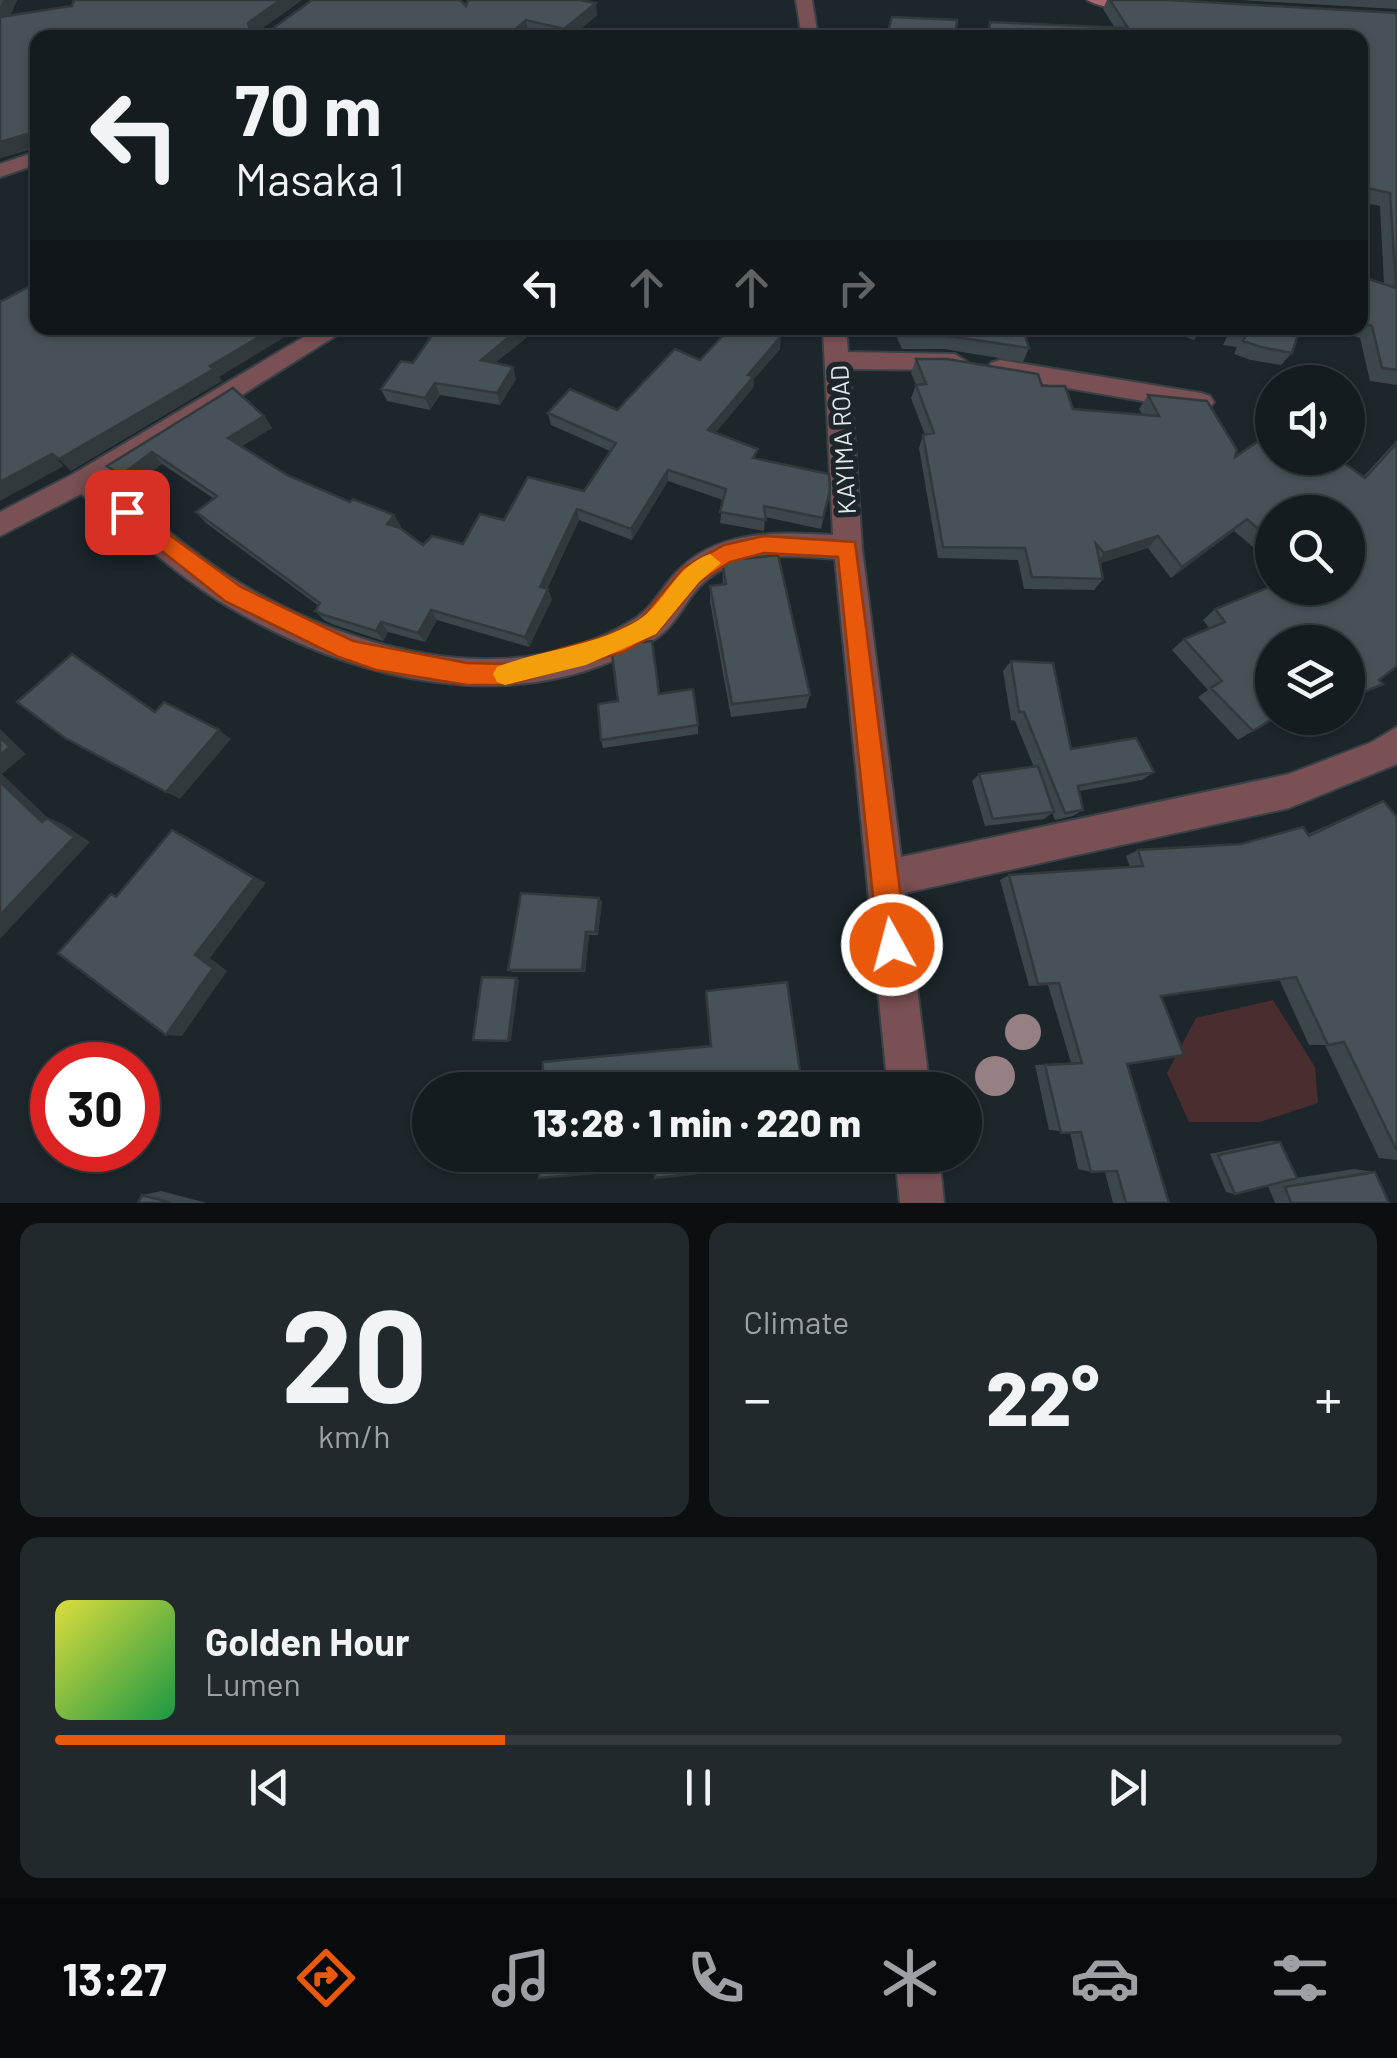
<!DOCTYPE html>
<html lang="en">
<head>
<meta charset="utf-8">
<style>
  body { margin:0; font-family:Barlow,sans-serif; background:#22292d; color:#f1f3f6; height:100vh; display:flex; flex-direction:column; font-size:38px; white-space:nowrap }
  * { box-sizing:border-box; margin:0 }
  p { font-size:32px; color:#9da1a5 }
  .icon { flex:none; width:55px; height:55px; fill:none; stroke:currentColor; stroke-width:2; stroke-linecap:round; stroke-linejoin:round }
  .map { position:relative; height:1203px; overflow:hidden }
  .panel { display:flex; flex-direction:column; gap:20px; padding:20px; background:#0c0f12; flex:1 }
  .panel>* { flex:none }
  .hud { position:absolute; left:30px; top:30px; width:1338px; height:305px; border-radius:20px; box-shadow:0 2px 8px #0004,0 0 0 2px #343a3e; background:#151c20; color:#f1f3f6; overflow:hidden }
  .controls { position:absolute; left:1255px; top:365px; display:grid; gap:20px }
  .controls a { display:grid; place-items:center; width:110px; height:110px; border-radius:50%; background:#151c20; box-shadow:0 2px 8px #0004,0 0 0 2px #343a3e; font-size:50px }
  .speed { position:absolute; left:30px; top:1042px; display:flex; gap:20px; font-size:50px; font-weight:700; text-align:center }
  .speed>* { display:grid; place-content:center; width:130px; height:130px; border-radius:50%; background:#151c20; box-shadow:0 2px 8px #0004,0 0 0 2px #343a3e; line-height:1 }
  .speed .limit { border:15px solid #d22; background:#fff; color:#111 }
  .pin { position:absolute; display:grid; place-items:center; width:85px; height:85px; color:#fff; margin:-42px; border-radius:20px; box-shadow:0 5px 15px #0006 }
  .me { position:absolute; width:110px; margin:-55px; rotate:353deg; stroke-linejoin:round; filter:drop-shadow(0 0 8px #0008) }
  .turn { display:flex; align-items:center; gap:35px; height:210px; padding:0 40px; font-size:45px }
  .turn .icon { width:130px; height:130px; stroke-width:2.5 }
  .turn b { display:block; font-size:70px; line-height:85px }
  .lanes { display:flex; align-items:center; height:95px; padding:0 40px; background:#0003; justify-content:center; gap:50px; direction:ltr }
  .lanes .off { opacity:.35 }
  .big { font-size:75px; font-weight:800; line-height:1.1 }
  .panel .widget { flex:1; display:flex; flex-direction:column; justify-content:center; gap:15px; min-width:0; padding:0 35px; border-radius:20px; background:#22292d }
  .panel .dial { align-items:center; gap:0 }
  .dial b { font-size:130px; line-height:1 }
  .song { display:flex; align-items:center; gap:30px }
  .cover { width:120px; height:120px; border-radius:15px; background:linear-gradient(135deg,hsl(60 70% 55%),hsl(140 70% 35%)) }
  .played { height:10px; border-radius:5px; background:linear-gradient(90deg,#ea580c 35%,#343a3e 35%) }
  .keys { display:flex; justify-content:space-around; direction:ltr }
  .heat { display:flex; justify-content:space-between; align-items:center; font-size:55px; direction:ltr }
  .panel .tiles { flex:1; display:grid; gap:20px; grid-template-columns:1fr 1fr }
  .widget:last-child { grid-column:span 2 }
  .trip { position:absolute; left:412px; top:1072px; width:570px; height:100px; border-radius:50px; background:#151c20; box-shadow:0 2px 8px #0004,0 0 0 2px #343a3e; font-weight:800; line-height:100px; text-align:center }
  .menu { display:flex; height:160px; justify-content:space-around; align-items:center; background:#080b0d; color:#9da1a5 }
  .menu .icon { width:70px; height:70px }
  .menu .on { color:#ea580c }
  .menu b { font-size:45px; color:#f1f3f6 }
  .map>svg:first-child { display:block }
  .green { fill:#4a2d2f }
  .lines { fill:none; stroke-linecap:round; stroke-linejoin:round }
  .street-casing { stroke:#384146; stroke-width:4 }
  .secondary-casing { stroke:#384146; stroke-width:4 }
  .street { fill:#795053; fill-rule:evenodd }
  .secondary { fill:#a8686d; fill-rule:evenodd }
  .tree { fill:#968083 }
  .wall { fill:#3c474b }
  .shaded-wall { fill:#31393d }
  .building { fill:#465257; stroke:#31393d; stroke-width:2.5 }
  .route { fill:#ea580c; stroke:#983908; stroke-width:2.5 }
  .slow { fill:#f59e0b }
  .labels { text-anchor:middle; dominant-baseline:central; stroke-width:10; stroke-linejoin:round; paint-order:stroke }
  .street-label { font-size:25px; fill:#e1e8ec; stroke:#1c262b }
</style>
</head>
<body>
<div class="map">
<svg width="1397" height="1203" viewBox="0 0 1397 1203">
  <rect width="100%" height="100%" fill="#1c262b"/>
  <path class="green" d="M1273,1000L1315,1067L1318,1103L1260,1122H1189L1167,1073L1196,1018Z"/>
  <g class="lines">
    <defs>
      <path id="street" d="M796,0H812L818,38H802Z
        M38,151V164L0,177V164Z
        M319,328H348L104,482C149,514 191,553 238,582C351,651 515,696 636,618C653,607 662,587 676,573C716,529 779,532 833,535L823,328H846L848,352L955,354L967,362L955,370L850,369L862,548L901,857L1289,774L1372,742L1397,727V764L1289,808L905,893L930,1090H888L835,559C785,555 729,549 694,593C682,608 673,628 655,639C517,724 349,681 219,601C170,570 128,529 81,494L0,536V512L73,474Z
        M1000,360L1201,393L1210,396L1214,402L1210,408L1201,411L991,375L988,369L991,363Z
        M895,1155H939L944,1203H900Z"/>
      <path id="secondary" d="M1087,0H1153L1155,3C1141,12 1101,9 1087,0Z"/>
    </defs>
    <use href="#street" class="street-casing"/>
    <use href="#secondary" class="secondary-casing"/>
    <use href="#street" class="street"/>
    <use href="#secondary" class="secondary"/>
  </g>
  <g class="tree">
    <circle cx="1023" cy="1032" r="18"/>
    <circle cx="995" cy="1076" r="20"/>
  </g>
  <path class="wall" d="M0,0H17L10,16L72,6L74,0H302L261,29L466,6L597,15L570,38H550L528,32L38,38V147L0,158Z
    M1107,0H1168L1397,12V385L1370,381L1360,338L1329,328H1360V276L1384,284L1380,206L1360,202V38H986L990,22L1115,28L1103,9Z
    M1239,0H1397V9Z
    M437,328H538L495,363L513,367L516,379L500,405L440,395L430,410L387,401L381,389L413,363Z
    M896,328H965V329L1029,348L1023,362L944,349H902L895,333Z
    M1162,328H1202L1194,340Z
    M1231,328H1300L1292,353L1281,365L1251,360L1234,354L1237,347L1223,345Z
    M780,349L754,379L753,388L715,433L758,459L830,490L821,529L765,517L764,531L720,523L723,500L668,481L632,540L579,520L547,589L552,599L529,647L437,620L425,642L388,632L383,641L332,624L324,620L315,611L319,606L206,523L196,512L213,498L162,464L132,487L118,477L107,466L264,416L272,428L242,446L287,475L401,526L399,528L423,545L463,544L504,520L584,491L610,451L551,425L548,413L617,410L700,360Z
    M916,359L1042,386L1073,409L1142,414L1139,409L1148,395L1235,457L1363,477L1397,440V666L1379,680L1383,684L1348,701V642L1274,718L1238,740L1198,697L1208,690L1172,650L1184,639L1210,629L1203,620L1215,609L1348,588L1272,512V563L1234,531L1171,578L1148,548L1100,563L1103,579L1094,590L1024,589L1018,560L938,558L919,448L923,435H925L911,398L916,385L911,373Z
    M722,561L810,695L806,708L731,717L710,602V586L723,585Z
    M1011,661L1071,749L1154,772L1142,780L1079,791L1083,810L1073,816L1055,820L1052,813L1044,819L985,826L972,781L979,774L1034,767L1015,721L1011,720L1003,671Z
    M659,694L698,725V734L603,748L601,740L618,701Z
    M1383,801L1397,817V1160L1379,1158L1325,1045H1309L1279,979L1161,996L1127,1064L1169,1203H1113L1105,1172H1091L1078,1169L1070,1132L1049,1130L1035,1065L1071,1063L1048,985L1029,986L1000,880L1009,875L1130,867L1126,856L1138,850L1241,844L1308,834Z
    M599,898L602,902L598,935H589L585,972H513L508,970Z
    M1271,1141L1280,1142L1296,1178L1354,1169L1375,1172L1389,1203H1275L1268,1186L1235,1194L1226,1192L1210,1154Z
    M161,1191L207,1203H138L142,1195Z"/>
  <path class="shaded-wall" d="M3,0H17L2,30L0,27V7Z
    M280,0H302L253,35L248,23Z
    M596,3L597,15L570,38H565L564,29Z
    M526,20L528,32L522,38H505Z
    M27,134L37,146L0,158V142Z
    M274,328H277L283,338L219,377L222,381L71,471L59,459Z
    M520,328H538L484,372L481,360Z
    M781,336L780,349L754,379L753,388L708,442V430L748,375Z
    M513,367L516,379L500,405L497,393Z
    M435,383L440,395L430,410L425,398Z
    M264,416L272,428L237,449L228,438Z
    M152,452L162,464L132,487L121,475Z
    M52,454L64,466L0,501V482Z
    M668,470V481L632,540L631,529Z
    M577,509L579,520L543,597L540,587Z
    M394,515L401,526L393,535L387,524Z
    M1247,519L1234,531L1171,578L1182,567Z
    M1158,536L1148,548L1095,565L1104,553Z
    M548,589L552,599L529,647L525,637Z
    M431,610L437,620L425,642L418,633Z
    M381,622L388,632L383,641L376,631Z
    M0,729L26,754L2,774L48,818L63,824L90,842L0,939Z
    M219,730L231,739L180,799L166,792Z
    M172,830L186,836L266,883L210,958L227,971L182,1036L166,1035Z
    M599,898L602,902L598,935L595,932Z
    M586,932L589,935L585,972L582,970Z
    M516,978L519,980L511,1041H508Z"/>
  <path class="building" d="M74,0H280L248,23L250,29H272L312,0H460L466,6L468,0H580L596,3L564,29L526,20L505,38H38V137L27,134L0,142V17L72,6Z
    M1110,0H1168L1397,13V370L1382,368L1372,326L1360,322V276L1396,288L1390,193L1367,188L1366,147L1360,148V38H989L990,22L1128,28Z
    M892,17L957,20L955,38H886Z
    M38,282V328H274L210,366L214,369L59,459L52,454L0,482V302Z
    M437,328H520L481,360L513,367L497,393L435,383L425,398L381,389L401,361L413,363Z
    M730,328H760L781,336L748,375L754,376L708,430L758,449L753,458L829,474L830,490L823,518L764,506L766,520L720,512L726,489L668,470L631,529L577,509L540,587L548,589L525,637L431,610L418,633L381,622L376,631L324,615L315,611L320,603L196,512L217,496L152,452L121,475L107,466L233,388L264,416L228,438L287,475L350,502L353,499L394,515L387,524L400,528L423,545L432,536L463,544L480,514L504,520L528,477L584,491L616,443L548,413L570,389L617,410L675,349L700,360Z
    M902,328L1023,329L1029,348L948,336H906Z
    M1235,328H1300L1292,353L1261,347L1243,341L1246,335L1232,332Z
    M916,359H947L1038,374L1042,386H1065L1073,409L1159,416L1148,395L1207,401L1237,450L1235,457L1272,432V458H1337L1365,478L1397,443V666L1379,680L1383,684L1348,699V642H1272V718H1274L1253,731L1211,688L1222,681L1184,639L1225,622L1215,609L1272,586V588H1348V512H1272V541L1247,519L1182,567L1158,536L1104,553L1096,544L1103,579L1032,577L1025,548L943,547L923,435L934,433L916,385L926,384Z
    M778,555L810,695L732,704L710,586L726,584L722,561Z
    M652,641L659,694L693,689L698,725L601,740L598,704L618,701L612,653L632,643Z
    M72,654L155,712L164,702L219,730L166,792L65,738L17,702Z
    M1011,661L1053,663L1071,749L1136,738L1154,772L1078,786L1083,810L1065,813L1024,712H1019Z
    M0,737L10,747L0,755Z
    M1038,766L1054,812L993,819L979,774Z
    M0,782L42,822L47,818L74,837L0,915Z
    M1383,801L1397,817V1151L1344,1042L1328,1045L1296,977L1161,996L1184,1055L1127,1064L1169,1203H1126L1117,1171L1091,1172L1081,1132L1061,1133L1045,1065L1082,1063L1059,983L1038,984L1009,875L1143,866L1138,850L1241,844L1303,827L1309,836Z
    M172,830L254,878L195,955L213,968L166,1035L58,953L111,894L116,897Z
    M521,893L599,898L595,932H586L582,970H508Z
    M482,977L516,978L508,1041L473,1040Z
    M787,982L801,1078L772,1081L773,1090H542L543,1062L711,1046L706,991Z
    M1280,1142L1297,1178L1235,1194L1218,1155Z
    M540,1155H752L753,1167L655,1178V1168L539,1178Z
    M1375,1172L1389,1203H1291L1285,1187Z
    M142,1195L171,1203H138Z"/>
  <path class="route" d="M127,504L241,587L353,641L467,663L508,664L609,635L640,620L683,568L724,545L764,536L855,542L907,945L902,955L892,959L882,955L878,945L838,557L764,553L730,562L699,582L656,634L623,652L508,685H467L376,670L339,657L225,601L120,518L116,512L120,507Z"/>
  <path class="slow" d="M710,554L721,563L699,582L656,634L586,665L505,685L497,682L493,674L497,667C543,649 593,647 637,621C666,604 674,566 710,554Z"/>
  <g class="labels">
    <g class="street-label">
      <text transform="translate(842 440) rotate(-93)">KAYIMA ROAD</text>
    </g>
  </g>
</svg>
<div class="controls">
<a><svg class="icon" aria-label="sound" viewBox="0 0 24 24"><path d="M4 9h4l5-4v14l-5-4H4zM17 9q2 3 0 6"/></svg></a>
<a><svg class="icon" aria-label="search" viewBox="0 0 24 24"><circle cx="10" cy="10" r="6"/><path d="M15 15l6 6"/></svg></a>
<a><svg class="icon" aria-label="layers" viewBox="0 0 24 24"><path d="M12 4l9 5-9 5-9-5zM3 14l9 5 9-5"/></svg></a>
</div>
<div class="speed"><div class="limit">30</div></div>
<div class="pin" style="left:127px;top:512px;background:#d93025"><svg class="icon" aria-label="arrive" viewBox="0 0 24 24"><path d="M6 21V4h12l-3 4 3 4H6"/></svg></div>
<svg class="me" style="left:892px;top:945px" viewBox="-20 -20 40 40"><circle r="17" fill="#ea580c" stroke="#fff" stroke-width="3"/><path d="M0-11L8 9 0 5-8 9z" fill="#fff"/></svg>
<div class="trip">13:28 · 1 min · 220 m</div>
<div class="hud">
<div class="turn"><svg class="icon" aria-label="left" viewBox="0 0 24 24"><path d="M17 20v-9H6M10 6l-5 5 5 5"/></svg><div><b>70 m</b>Masaka 1</div></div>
<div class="lanes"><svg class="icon" aria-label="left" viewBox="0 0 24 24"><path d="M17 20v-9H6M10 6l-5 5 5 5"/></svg><svg class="icon off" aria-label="ahead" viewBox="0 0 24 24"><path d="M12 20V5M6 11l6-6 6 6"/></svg><svg class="icon off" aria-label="ahead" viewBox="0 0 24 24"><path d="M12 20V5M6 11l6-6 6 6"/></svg><svg class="icon off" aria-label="right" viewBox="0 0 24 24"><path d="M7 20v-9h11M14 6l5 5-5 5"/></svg></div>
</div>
</div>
<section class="panel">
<div class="tiles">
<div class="widget dial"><b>20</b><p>km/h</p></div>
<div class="widget"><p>Climate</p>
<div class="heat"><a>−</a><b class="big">22°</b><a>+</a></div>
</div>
<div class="widget">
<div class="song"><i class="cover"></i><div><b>Golden Hour</b><p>Lumen</p></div></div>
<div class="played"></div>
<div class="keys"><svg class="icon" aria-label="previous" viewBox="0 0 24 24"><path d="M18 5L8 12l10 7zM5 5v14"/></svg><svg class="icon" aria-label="pause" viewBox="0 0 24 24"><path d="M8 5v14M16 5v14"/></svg><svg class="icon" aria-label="next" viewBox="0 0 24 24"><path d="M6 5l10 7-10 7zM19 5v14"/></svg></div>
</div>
</div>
</section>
<nav class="menu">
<b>13:27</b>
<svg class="icon on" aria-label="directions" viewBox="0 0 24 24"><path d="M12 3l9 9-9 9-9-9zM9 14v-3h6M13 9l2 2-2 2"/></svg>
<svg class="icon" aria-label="music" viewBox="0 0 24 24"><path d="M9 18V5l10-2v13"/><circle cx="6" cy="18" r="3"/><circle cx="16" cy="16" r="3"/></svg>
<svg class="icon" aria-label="phone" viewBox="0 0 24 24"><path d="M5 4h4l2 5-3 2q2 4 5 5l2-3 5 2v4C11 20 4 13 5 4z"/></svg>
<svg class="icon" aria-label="climate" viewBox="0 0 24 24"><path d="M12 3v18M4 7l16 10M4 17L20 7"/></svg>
<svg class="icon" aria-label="car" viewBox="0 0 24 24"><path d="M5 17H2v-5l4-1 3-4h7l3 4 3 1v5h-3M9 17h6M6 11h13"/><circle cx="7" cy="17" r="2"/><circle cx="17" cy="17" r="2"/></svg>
<svg class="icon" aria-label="filters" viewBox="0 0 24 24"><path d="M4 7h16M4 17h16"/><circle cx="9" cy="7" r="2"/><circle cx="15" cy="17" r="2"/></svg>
</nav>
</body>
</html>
